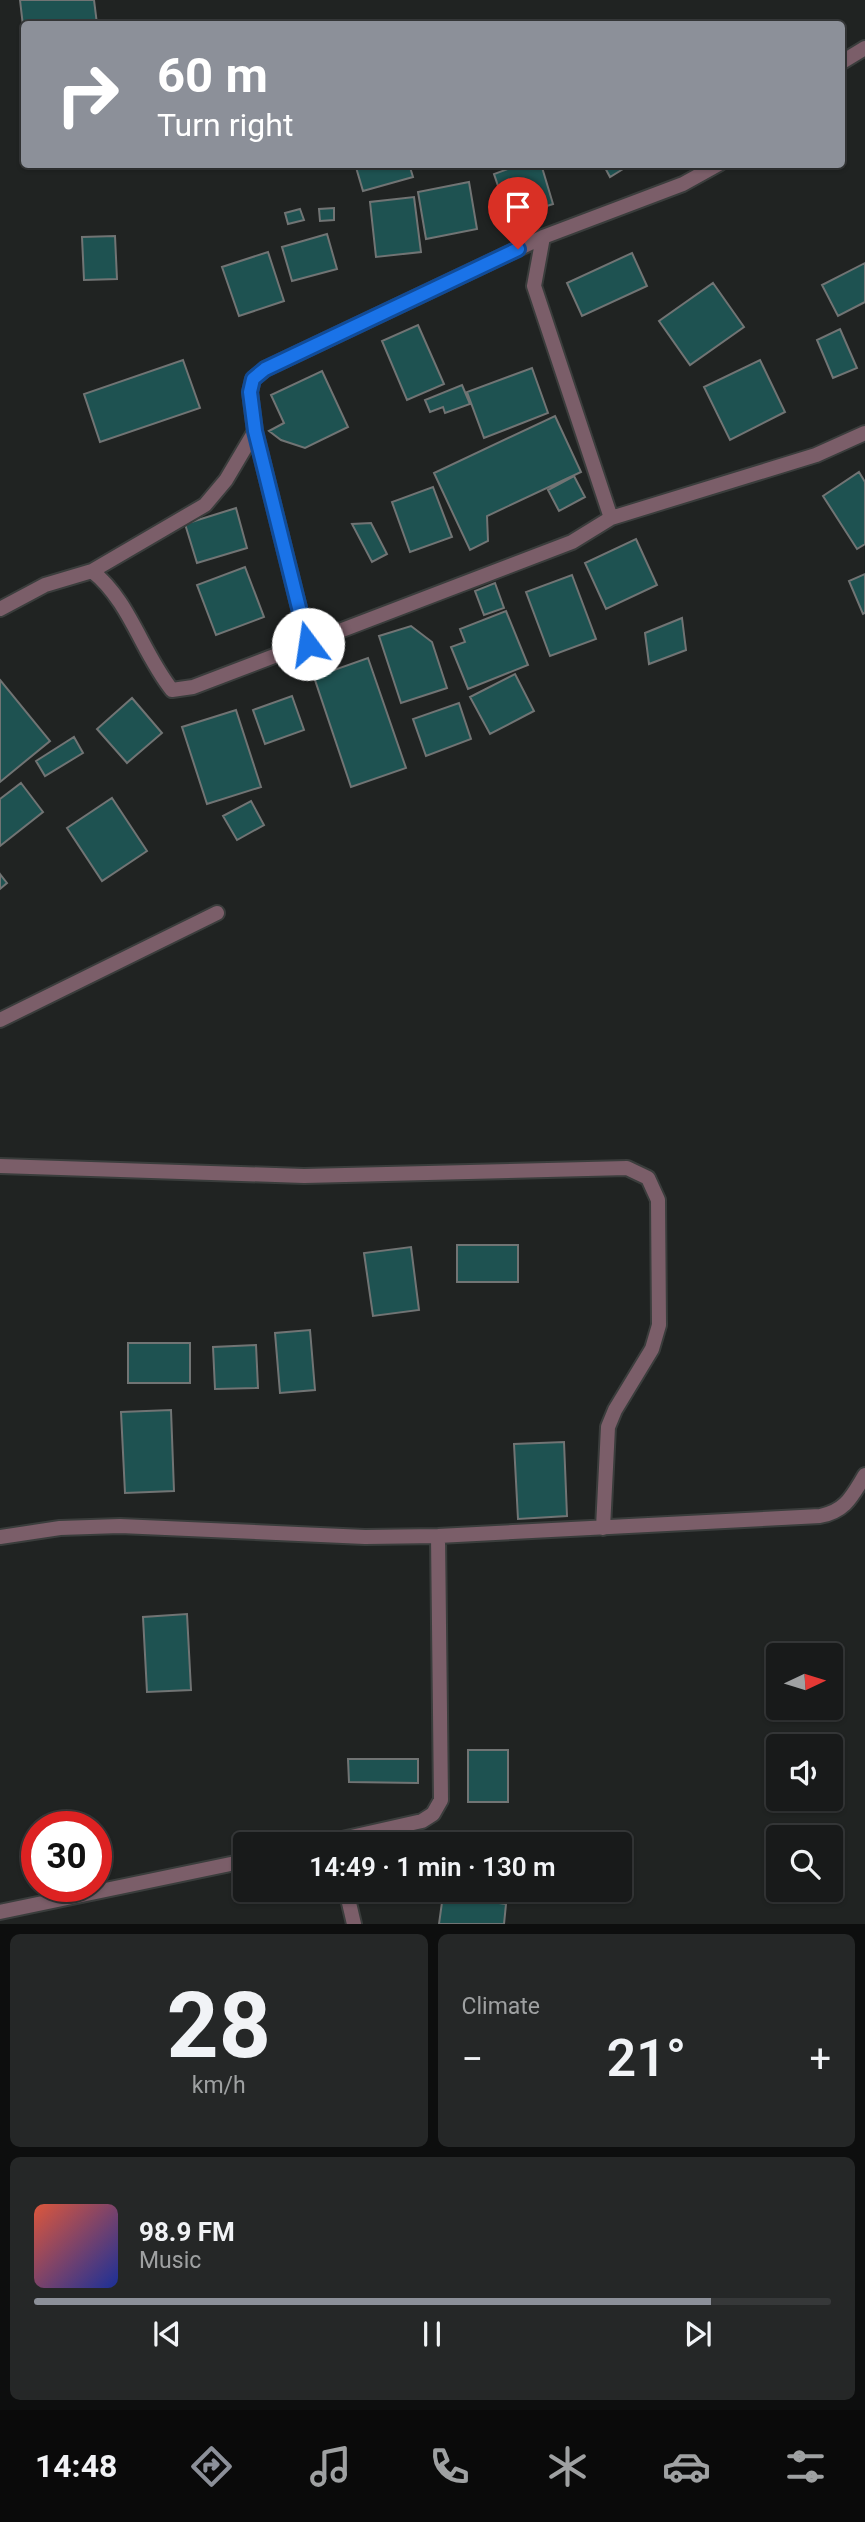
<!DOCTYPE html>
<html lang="en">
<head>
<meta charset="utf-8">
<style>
  body { margin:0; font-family:Roboto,sans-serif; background:#252727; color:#f1f3f6; height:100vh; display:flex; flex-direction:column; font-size:26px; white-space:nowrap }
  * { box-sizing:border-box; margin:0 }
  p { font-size:23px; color:#9fa1a2 }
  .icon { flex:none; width:38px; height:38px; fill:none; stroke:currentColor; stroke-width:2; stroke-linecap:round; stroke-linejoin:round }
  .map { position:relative; height:1924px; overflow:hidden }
  .side { display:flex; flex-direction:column; gap:10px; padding:10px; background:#0d0e0e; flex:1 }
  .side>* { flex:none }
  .guide { position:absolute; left:21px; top:21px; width:824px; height:147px; border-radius:7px; box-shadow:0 2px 5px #0004,0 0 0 2px #363839; background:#8c9099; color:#fff; overflow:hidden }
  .needle { width:46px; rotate:86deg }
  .fabs { position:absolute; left:766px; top:1643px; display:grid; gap:14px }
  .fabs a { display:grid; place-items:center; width:77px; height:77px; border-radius:7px; background:#181a1a; box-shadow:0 2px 5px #0004,0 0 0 2px #363839; font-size:35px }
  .speed { position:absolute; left:21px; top:1811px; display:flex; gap:14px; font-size:35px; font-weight:700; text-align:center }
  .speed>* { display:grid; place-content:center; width:91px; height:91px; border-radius:50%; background:#181a1a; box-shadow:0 2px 5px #0004,0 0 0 2px #363839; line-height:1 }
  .speed .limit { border:10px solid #d22; background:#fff; color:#111 }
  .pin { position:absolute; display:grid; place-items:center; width:60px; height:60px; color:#fff; margin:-72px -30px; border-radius:50% 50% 50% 0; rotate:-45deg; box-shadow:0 0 7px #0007 }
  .pin .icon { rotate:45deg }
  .me { position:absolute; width:77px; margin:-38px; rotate:346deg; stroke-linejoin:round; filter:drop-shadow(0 0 5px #0008) }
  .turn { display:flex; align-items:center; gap:24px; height:147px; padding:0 21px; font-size:32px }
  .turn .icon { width:91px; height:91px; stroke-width:2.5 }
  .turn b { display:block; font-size:49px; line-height:60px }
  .big { font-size:52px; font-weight:600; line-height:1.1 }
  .side .tile { flex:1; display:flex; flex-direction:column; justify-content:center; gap:10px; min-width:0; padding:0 24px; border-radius:10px; background:#252727 }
  .side .dial { align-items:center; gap:0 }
  .dial b { font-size:91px; line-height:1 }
  .song { display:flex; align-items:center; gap:21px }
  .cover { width:84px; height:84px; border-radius:10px; background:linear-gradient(135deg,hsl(10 70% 55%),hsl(230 70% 35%)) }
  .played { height:7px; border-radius:4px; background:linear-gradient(90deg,#8c9099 85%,#363839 85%) }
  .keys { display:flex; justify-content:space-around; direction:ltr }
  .heat { display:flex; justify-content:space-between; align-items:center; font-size:38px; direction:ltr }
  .side .tiles { flex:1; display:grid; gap:10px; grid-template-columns:1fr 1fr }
  .tile:last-child { grid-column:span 2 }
  .trip { position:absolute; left:233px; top:1832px; width:399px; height:70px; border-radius:7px; background:#181a1a; box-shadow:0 2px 5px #0004,0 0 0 2px #363839; font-weight:600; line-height:70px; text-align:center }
  .dock { display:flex; height:112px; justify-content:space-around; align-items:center; background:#0a0a0a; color:#9fa1a2 }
  .dock .icon { width:49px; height:49px }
  .dock .current { color:#8c9099 }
  .dock b { font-size:32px; color:#f1f3f6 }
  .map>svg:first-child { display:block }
  .building { fill:#1e5251; stroke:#717474; stroke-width:2 }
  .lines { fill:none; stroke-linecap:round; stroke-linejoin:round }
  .minor-casing { stroke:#3a3d3c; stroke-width:18 }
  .minor { stroke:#7b5e69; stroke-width:14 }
  .route-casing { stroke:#114b97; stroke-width:18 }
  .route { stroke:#1a73e8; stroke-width:12 }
</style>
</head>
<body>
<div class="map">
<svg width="865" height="1924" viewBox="0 0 865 1924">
  <rect width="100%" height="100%" fill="#202322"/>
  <path class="building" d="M20,0H94L97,24L45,23L23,26Z
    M355,164H409L413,177L363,191Z
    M522,164H541L553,204L509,218L494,174Z
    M603,164H627L628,166L610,177Z
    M469,182L477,229L426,239L418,192Z
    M414,197L421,252L376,257L370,202Z
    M334,208V220L320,221L319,209Z
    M300,209L304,220L288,224L285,213Z
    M327,234L337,269L292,281L282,247Z
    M115,236L117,279L84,280L82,237Z
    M268,252L284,301L239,316L222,267Z
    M632,253L647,286L582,316L567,283Z
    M865,263V302L838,316L822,285Z
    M713,283L744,327L690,365L659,321Z
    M418,325L444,384L407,400L382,341Z
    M840,329L857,368L833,378L817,340Z
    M183,360L200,408L100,442L84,394Z
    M760,360L785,412L730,440L704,387Z
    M532,368L548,413L484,438L467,392Z
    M322,371L348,427L305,448L281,440L269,431L284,423L271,395Z
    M462,385L470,404L445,413L443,407L430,412L425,400Z
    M555,416L581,472L487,516L488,541L470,550L434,473Z
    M859,472L865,482V544L857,549L823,496Z
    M574,476L585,497L559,511L548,490Z
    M433,487L452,537L410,552L392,502Z
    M236,508L247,548L197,563L185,524Z
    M371,523L387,554L372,562L352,524Z
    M636,539L657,585L606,609L585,563Z
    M245,567L264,617L216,635L197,585Z
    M865,574V613L863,614L849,581Z
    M572,575L596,639L550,656L526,592Z
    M495,583L504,608L484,615L475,591Z
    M506,611L528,665L468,689L451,647L465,642L460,629Z
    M682,618L686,650L649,664L645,633Z
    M411,626L432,642L447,688L401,703L379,636Z
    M368,658L406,768L351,787L314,677Z
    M515,674L534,711L490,734L470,697Z
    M0,680L50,741L0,782Z
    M292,696L304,730L265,744L253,710Z
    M132,698L162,733L127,763L97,729Z
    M459,703L471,739L426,756L413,719Z
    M236,710L261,787L207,804L182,727Z
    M74,737L83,753L45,776L36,761Z
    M21,783L43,812L0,846V799Z
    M112,798L147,851L102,881L67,828Z
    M251,801L264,825L237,840L223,816Z
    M0,874L7,883L0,889Z
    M457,1245H518V1282H457Z
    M411,1247L419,1310L373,1316L364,1253Z
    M310,1330L315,1390L280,1393L275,1333Z
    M128,1343H190V1383H128Z
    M256,1345L258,1388L215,1389L213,1347Z
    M171,1410L174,1491L125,1493L121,1412Z
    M564,1442L567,1516L518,1519L514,1444Z
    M187,1614L191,1690L147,1692L143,1617Z
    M468,1750H508V1802H468Z
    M348,1759H418V1783L349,1782Z
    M443,1895L506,1904L504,1924H439Z"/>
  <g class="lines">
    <defs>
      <path id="minor" d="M842,62L865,48
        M543,237L534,286L611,518
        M92,571C130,601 142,653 172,690L193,687L572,542L611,518L816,455L865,433
        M0,609L45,585L92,571L205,505L226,480L255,431
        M308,644L255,431L250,392L253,379L265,369L543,237L683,184L719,164
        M0,1020L217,913
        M0,1166L304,1176L627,1168L648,1178L658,1200L659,1325L652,1349L615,1410L608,1427L603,1528
        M0,1537L60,1528L120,1526L365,1537L438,1536L820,1516C846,1511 852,1496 865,1475
        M320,1844L422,1821L433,1814L441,1800L438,1536
        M346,1890L354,1924
        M0,1912L245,1861"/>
    </defs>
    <use href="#minor" class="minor-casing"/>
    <use href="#minor" class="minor"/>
  </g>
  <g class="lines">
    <defs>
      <path id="route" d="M308,644L255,431L250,392L253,379L265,369L518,249"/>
    </defs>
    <use href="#route" class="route-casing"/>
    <use href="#route" class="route"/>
  </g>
</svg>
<div class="fabs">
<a><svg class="needle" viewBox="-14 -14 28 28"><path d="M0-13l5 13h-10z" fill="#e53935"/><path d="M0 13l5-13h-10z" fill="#9fa1a2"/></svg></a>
<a><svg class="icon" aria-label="sound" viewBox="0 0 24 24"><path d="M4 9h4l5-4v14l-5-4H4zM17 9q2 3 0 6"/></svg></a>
<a><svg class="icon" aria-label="search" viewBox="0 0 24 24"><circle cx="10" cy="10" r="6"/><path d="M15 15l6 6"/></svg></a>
</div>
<div class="speed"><div class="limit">30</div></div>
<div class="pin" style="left:518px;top:249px;background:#d93025"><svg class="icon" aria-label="arrive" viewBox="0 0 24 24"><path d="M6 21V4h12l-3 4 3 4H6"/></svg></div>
<svg class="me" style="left:308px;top:644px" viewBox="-20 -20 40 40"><circle r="19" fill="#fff"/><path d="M0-13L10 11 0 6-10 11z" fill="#1a73e8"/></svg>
<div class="trip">14:49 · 1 min · 130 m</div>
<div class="guide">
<div class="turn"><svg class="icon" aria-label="right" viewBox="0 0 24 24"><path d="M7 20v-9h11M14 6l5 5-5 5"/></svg><div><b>60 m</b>Turn right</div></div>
</div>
</div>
<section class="side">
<div class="tiles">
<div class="tile dial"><b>28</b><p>km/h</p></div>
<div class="tile"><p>Climate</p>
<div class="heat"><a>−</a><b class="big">21°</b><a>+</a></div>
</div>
<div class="tile">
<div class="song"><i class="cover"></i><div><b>98.9 FM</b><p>Music</p></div></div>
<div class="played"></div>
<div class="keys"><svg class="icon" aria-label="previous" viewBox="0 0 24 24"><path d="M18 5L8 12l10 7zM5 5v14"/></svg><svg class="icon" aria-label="pause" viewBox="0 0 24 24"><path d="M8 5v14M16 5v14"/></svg><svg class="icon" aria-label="next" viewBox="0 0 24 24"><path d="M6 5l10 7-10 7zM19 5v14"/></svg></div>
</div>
</div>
</section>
<nav class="dock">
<b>14:48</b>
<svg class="icon current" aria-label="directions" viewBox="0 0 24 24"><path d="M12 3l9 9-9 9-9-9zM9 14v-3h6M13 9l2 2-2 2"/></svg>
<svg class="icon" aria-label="music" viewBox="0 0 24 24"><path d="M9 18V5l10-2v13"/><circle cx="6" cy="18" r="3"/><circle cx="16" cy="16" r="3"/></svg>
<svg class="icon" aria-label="phone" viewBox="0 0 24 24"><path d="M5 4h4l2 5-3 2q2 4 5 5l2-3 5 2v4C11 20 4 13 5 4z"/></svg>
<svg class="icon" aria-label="climate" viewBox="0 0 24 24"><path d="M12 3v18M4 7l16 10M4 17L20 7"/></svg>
<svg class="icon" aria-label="car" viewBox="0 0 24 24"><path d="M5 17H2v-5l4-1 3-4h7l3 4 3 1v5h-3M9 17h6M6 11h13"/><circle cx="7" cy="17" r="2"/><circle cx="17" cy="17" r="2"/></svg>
<svg class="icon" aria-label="filters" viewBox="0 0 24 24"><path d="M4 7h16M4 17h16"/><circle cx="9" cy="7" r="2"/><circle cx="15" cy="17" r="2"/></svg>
</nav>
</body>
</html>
